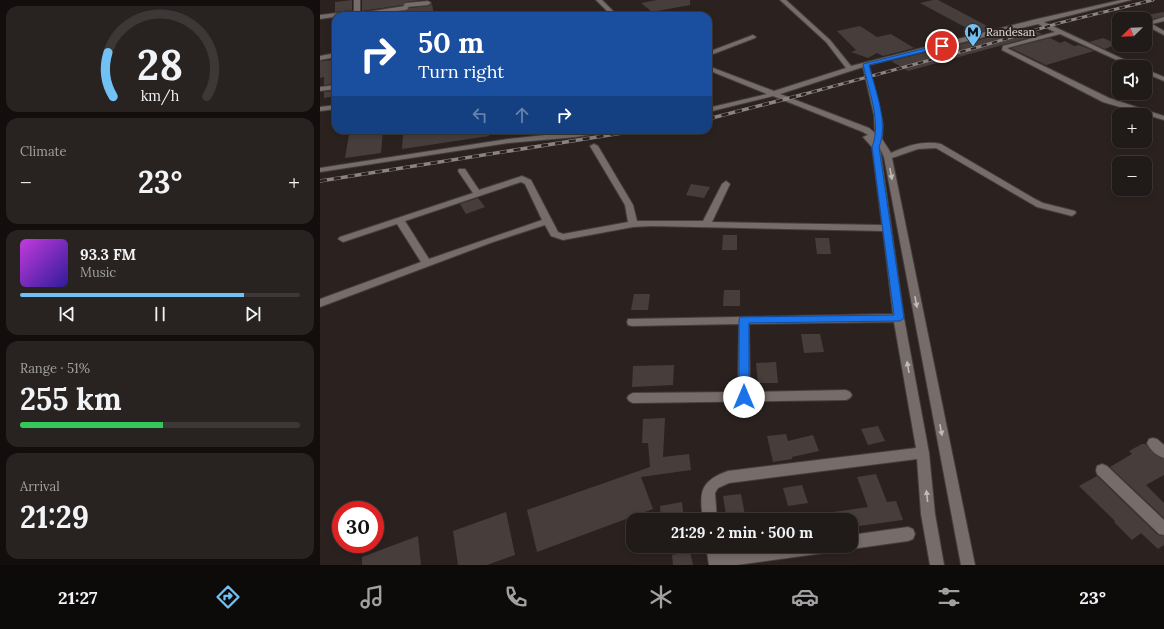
<!DOCTYPE html>
<html lang="en">
<head>
<meta charset="utf-8">
<style>
  body { margin:0; font-family:Lora,serif; background:#282321; color:#f1f3f6; height:100vh; display:flex; flex-direction:column; font-size:15px; white-space:nowrap }
  * { box-sizing:border-box; margin:0 }
  p { font-size:13px; color:#a2a1a2 }
  .icon { flex:none; width:22px; height:22px; fill:none; stroke:currentColor; stroke-width:2; stroke-linecap:round; stroke-linejoin:round }
  .map { position:relative; flex:1; overflow:hidden }
  .side { display:flex; flex-direction:column; gap:6px; padding:6px; background:#120e0d; width:320px }
  .side>* { flex:none }
  .top-card { position:absolute; left:12px; top:12px; width:380px; height:122px; border-radius:12px; box-shadow:0 2px 6px #0003,0 0 0 1px #3d3837; background:#1a4fa0; color:#fff; overflow:hidden }
  .needle { width:26px; rotate:247deg }
  .controls { position:absolute; left:792px; top:12px; display:grid; gap:8px }
  .controls a { display:grid; place-items:center; width:40px; height:40px; border-radius:8px; background:#201a18; box-shadow:0 2px 6px #0003,0 0 0 1px #3d3837; font-size:20px }
  .speed { position:absolute; left:12px; top:501px; display:flex; gap:8px; font-size:20px; font-weight:700; text-align:center }
  .speed>* { display:grid; place-content:center; width:52px; height:52px; border-radius:50%; background:#201a18; box-shadow:0 2px 6px #0003,0 0 0 1px #3d3837; line-height:1 }
  .speed .limit { border:6px solid #d22; background:#fff; color:#111 }
  .pin { position:absolute; display:grid; place-items:center; width:34px; height:34px; color:#fff; margin:-17px; border:2px solid #fff; border-radius:50%; box-shadow:0 1px 4px #0007 }
  .me { position:absolute; width:44px; margin:-22px; rotate:0deg; stroke-linejoin:round; filter:drop-shadow(0 0 3px #0008) }
  .turn { display:flex; align-items:center; gap:14px; height:84px; padding:0 20px; font-size:18px }
  .turn .icon { width:52px; height:52px; stroke-width:2.5 }
  .turn b { display:block; font-size:28px; line-height:34px }
  .lanes { display:flex; align-items:center; height:38px; padding:0 20px; background:#0003; justify-content:center; gap:20px; direction:ltr }
  .lanes .off { opacity:.35 }
  .big { font-size:30px; font-weight:700; line-height:1.1 }
  .side .tile { flex:1; display:flex; flex-direction:column; justify-content:center; gap:6px; min-width:0; padding:0 14px; border-radius:12px; background:#282321 }
  .side .dial { align-items:center; gap:0 }
  .dial svg { height:104px; overflow:visible; fill:none; stroke:#3d3837; stroke-width:7; stroke-linecap:round; text-anchor:middle }
  .dial text { fill:#f1f3f6; stroke:none }
  .song { display:flex; align-items:center; gap:12px }
  .cover { width:48px; height:48px; border-radius:6px; background:linear-gradient(135deg,hsl(290 70% 55%),hsl(250 70% 35%)) }
  .played { height:4px; border-radius:2px; background:linear-gradient(90deg,#72c1f5 80%,#3d3837 80%) }
  .keys { display:flex; justify-content:space-around; direction:ltr }
  .heat { display:flex; justify-content:space-between; align-items:center; font-size:22px; direction:ltr }
  .charge { height:6px; border-radius:3px; background:linear-gradient(90deg,#34c759 51%,#3d3837 0) }
  .trip { position:absolute; left:306px; top:513px; width:232px; height:40px; border-radius:12px; background:#201a18; box-shadow:0 2px 6px #0003,0 0 0 1px #3d3837; font-weight:700; line-height:40px; text-align:center }
  .dock { display:flex; height:64px; justify-content:space-around; align-items:center; background:#0d0a0a; color:#a2a1a2 }
  .dock .icon { width:28px; height:28px }
  .dock .selected { color:#72c1f5 }
  .dock b { font-size:18px; color:#f1f3f6 }
  main { display:flex; flex:1; min-height:0 }
  .map>svg:first-child { display:block }
  .building { fill:#473e3c }
  .lines { fill:none; stroke-linecap:round; stroke-linejoin:round }
  .minor-casing { stroke:#453e3c; stroke-width:2 }
  .minor { fill:#766c69; fill-rule:evenodd }
  .rail-far1-casing { stroke:#8c8482; stroke-width:3 }
  .rail-casing { stroke:#8c8482; stroke-width:3.5 }
  .rail-far1 { stroke:#2b2220; stroke-width:2; stroke-dasharray:5.5; stroke-linecap:butt }
  .rail { stroke:#2b2220; stroke-width:2.5; stroke-dasharray:7; stroke-linecap:butt }
  .oneway { fill:#c2bab8 }
  .route { fill:#1a73e8; stroke:#114b97 }
  .labels { text-anchor:middle; dominant-baseline:central; stroke-width:4; stroke-linejoin:round; paint-order:stroke }
  .far-poi-label { font-size:11px; fill:#e2dcda; stroke:#2b2220; text-anchor:start }
</style>
</head>
<body>
<main>
<section class="side">
<div class="tile dial"><svg viewBox="0 0 100 80">
<path d="M14 69A42 42 0 1 1 86 69"/>
<path d="M14 69A42 42 0 0 1 10 35" stroke="#72c1f5"/>
<text x="50" y="56" font-size="32" font-weight="700">28</text>
<text x="50" y="72" font-size="11">km/h</text>
</svg></div>
<div class="tile"><p>Climate</p>
<div class="heat"><a>−</a><b class="big">23°</b><a>+</a></div>
</div>
<div class="tile">
<div class="song"><i class="cover"></i><div><b>93.3 FM</b><p>Music</p></div></div>
<div class="played"></div>
<div class="keys"><svg class="icon" aria-label="previous" viewBox="0 0 24 24"><path d="M18 5L8 12l10 7zM5 5v14"/></svg><svg class="icon" aria-label="pause" viewBox="0 0 24 24"><path d="M8 5v14M16 5v14"/></svg><svg class="icon" aria-label="next" viewBox="0 0 24 24"><path d="M6 5l10 7-10 7zM19 5v14"/></svg></div>
</div>
<div class="tile"><p>Range · 51%</p><b class="big">255 km</b><div class="charge"></div></div>
<div class="tile"><p>Arrival</p><b class="big">21:29</b></div>
</section>
<div class="map">
<svg width="844" height="565" viewBox="0 0 844 565">
  <rect width="100%" height="100%" fill="#2b2220"/>
  <path class="building" d="M32,0V10L15,12V2Z
    M42,0H102L86,2L82,5L42,11Z
    M337,0H370V5L332,12L321,3Z
    M613,0H618L673,29L656,33L600,3Z
    M112,4L114,15L47,16L86,11L90,8L108,6Z
    M844,12V16L829,20L820,16Z
    M540,26L557,37L571,34L594,48L563,56L557,53L548,58L531,52L536,50L517,31Z
    M708,28L722,34L588,71L571,61Z
    M730,38L740,43L745,41L754,46L759,45L774,51L726,65L691,48Z
    M783,38L797,44L785,49L769,42Z
    M16,60V84L4,85V77L0,78V61Z
    M16,91V96L4,98V92Z
    M63,130L61,153L25,158L29,135Z
    M115,130H169V136L82,149L83,135Z
    M371,184L390,187L384,198L366,195Z
    M158,198L165,207L146,214L140,204Z
    M403,235H417V250H402Z
    M495,238H509L511,254H497Z
    M404,290H420V306H403Z
    M314,294H330L328,310H311Z
    M481,334H500L504,352L484,353Z
    M456,362L458,383H438L436,363Z
    M354,365L353,385L312,387L313,366Z
    M345,418L343,457L369,454L371,470L321,477L333,509L217,552L207,510L330,467L328,443H322L323,419Z
    M558,426L565,441L548,445L541,429Z
    M466,434L468,441L493,435L499,451L472,457V459L453,462L447,436Z
    M822,444H826L836,455L844,459V475L826,485L844,503V518L790,467L812,454L809,451Z
    M556,474L567,502L576,501L583,520L531,527V520H501L500,514L548,507L537,477Z
    M777,476L838,535L844,536V545L838,549L821,533L812,540L794,522L795,521L759,486Z
    M482,485L488,503L468,506L463,488Z
    M421,494L426,520H407L403,496Z
    M362,502L364,520H341L340,506Z
    M186,512L195,555L167,565H138L133,531Z
    M98,536L101,565H42V557Z
    M370,551L373,565H353L352,555Z"/>
  <g class="lines">
    <defs>
      <path id="minor" d="M34,0H40V13L85,6L83,5L86,3L108,1L111,3L108,5L87,7L89,8L86,10L34,16V14L0,19V15L34,11Z
        M276,0H282L298,16H292Z
        M460,0H466L510,40L531,66L717,19L801,0H811L724,22L820,67H812L740,34L687,48L789,98L844,116V120L783,102L682,50L683,46L735,32L718,24L549,65L561,115L563,125L562,139L571,153C586,146 603,140 621,144L715,199L723,203L755,211L756,213L752,216L717,207L616,148L598,149L572,158L655,565H641L564,157L560,148L584,318L609,453L615,514L624,565H610L601,514L597,459L409,483L398,488L395,493L397,520H383C379,492 380,481 408,471L596,448L574,322L429,324L430,392L526,390L530,392L532,395L530,398L526,400L313,403L309,401L307,398L309,395L313,393L418,392L419,324L312,326L308,325L307,322L308,319L573,314L563,231L332,226L313,227L243,240L231,236L225,225L173,242L0,307V299L101,262L77,224L23,242L18,239L20,237L153,193L138,171L139,169H145L159,190L202,176L211,180L238,232L243,234L308,222L305,205L270,146L274,144L278,146L313,205L317,221H383L402,184L406,181L410,184L392,222L562,225L552,147L543,137L548,135L543,132L453,96L388,112V108L447,94L388,70V66L454,91L526,68L506,42ZM543,67L554,115L555,133L549,128L460,94ZM201,182L205,184L222,220L109,259L85,221Z
        M844,17V21L832,24L844,31V35L825,25V23Z
        M433,35L436,37L435,38L388,56V52Z
        M16,53V57L0,60V56Z
        M825,69L844,77V81L825,73Z
        M16,85V89L0,91V87Z
        M16,105V109L0,111V107Z
        M272,130H289L285,132L256,137L188,143L0,172V168L188,139Z
        M833,438L837,439L844,445V458C837,456 830,450 827,443L829,439Z
        M782,464L787,466L844,520V535L839,534L777,474L776,470L777,466Z
        M588,527L593,529L595,534L593,539L588,541L531,549L526,546H531V535Z
        M386,546H400L401,553L455,546H511L509,551L504,553L417,565H389Z"/>
    </defs>
    <use href="#minor" class="minor-casing"/>
    <use href="#minor" class="minor"/>
    <defs>
      <path id="rail-far1" d="M481,95L655,48L739,23L833,0"/>
      <path id="rail" d="M388,119L485,94
        M0,181L321,130"/>
    </defs>
    <use href="#rail-far1" class="rail-far1-casing"/>
    <use href="#rail" class="rail-casing"/>
    <use href="#rail-far1" class="rail-far1"/>
    <use href="#rail" class="rail"/>
  </g>
  <defs><path id="oneway-solid" d="M-6-.8H1V-3.2L6.5 0L1 3.2V.8H-6Z"/></defs>
  <g class="oneway">
    <use href="#oneway-solid" transform="translate(571 174) rotate(79)"/>
    <use href="#oneway-solid" transform="translate(596 302) rotate(79)"/>
    <use href="#oneway-solid" transform="translate(588 367) rotate(-100)"/>
    <use href="#oneway-solid" transform="translate(621 430) rotate(79)"/>
    <use href="#oneway-solid" transform="translate(607 496) rotate(-96)"/>
  </g>
  <path class="route" d="M622,44L625,46L624,47L549,65C555,90 569,123 559,147L584,318L580,321L429,323V397L428,400L424,401L420,400L419,397V320L420,317L574,315L552,147C562,124 548,88 543,64Z"/>
  <defs>
    <symbol id="metro-pin" viewBox="-11 -11 22 30"><path d="M0 17L-7.5 6A9.5 9.5 0 1 1 7.5 6Z" fill="#72c1f5" stroke="#2b2220"/><path d="M-5.5 5V-5H-3L0 0L3-5H5.5V5H3V-.5L0 4L-3-.5V5Z" fill="#111"/></symbol>
  </defs>
  <g fill-rule="evenodd">
    <use href="#metro-pin" x="643" y="22" width="20" height="27"/>
  </g>
  <g class="labels">
    <g class="far-poi-label">
      <text x="666" y="32">Randesan</text>
    </g>
  </g>
</svg>
<div class="controls">
<a><svg class="needle" viewBox="-14 -14 28 28"><path d="M0-13l5 13h-10z" fill="#e53935"/><path d="M0 13l5-13h-10z" fill="#a2a1a2"/></svg></a>
<a><svg class="icon" aria-label="sound" viewBox="0 0 24 24"><path d="M4 9h4l5-4v14l-5-4H4zM17 9q2 3 0 6"/></svg></a>
<a>+</a>
<a>−</a>
</div>
<div class="speed"><div class="limit">30</div></div>
<div class="pin" style="left:622px;top:46px;background:#d93025"><svg class="icon" aria-label="arrive" viewBox="0 0 24 24"><path d="M6 21V4h12l-3 4 3 4H6"/></svg></div>
<svg class="me" style="left:424px;top:397px" viewBox="-20 -20 40 40"><circle r="19" fill="#fff"/><path d="M0-13L10 11 0 6-10 11z" fill="#1a73e8"/></svg>
<div class="trip">21:29 · 2 min · 500 m</div>
<div class="top-card">
<div class="turn"><svg class="icon" aria-label="right" viewBox="0 0 24 24"><path d="M7 20v-9h11M14 6l5 5-5 5"/></svg><div><b>50 m</b>Turn right</div></div>
<div class="lanes"><svg class="icon off" aria-label="left" viewBox="0 0 24 24"><path d="M17 20v-9H6M10 6l-5 5 5 5"/></svg><svg class="icon off" aria-label="ahead" viewBox="0 0 24 24"><path d="M12 20V5M6 11l6-6 6 6"/></svg><svg class="icon" aria-label="right" viewBox="0 0 24 24"><path d="M7 20v-9h11M14 6l5 5-5 5"/></svg></div>
</div>
</div>
</main>
<nav class="dock">
<b>21:27</b>
<svg class="icon selected" aria-label="directions" viewBox="0 0 24 24"><path d="M12 3l9 9-9 9-9-9zM9 14v-3h6M13 9l2 2-2 2"/></svg>
<svg class="icon" aria-label="music" viewBox="0 0 24 24"><path d="M9 18V5l10-2v13"/><circle cx="6" cy="18" r="3"/><circle cx="16" cy="16" r="3"/></svg>
<svg class="icon" aria-label="phone" viewBox="0 0 24 24"><path d="M5 4h4l2 5-3 2q2 4 5 5l2-3 5 2v4C11 20 4 13 5 4z"/></svg>
<svg class="icon" aria-label="climate" viewBox="0 0 24 24"><path d="M12 3v18M4 7l16 10M4 17L20 7"/></svg>
<svg class="icon" aria-label="car" viewBox="0 0 24 24"><path d="M5 17H2v-5l4-1 3-4h7l3 4 3 1v5h-3M9 17h6M6 11h13"/><circle cx="7" cy="17" r="2"/><circle cx="17" cy="17" r="2"/></svg>
<svg class="icon" aria-label="filters" viewBox="0 0 24 24"><path d="M4 7h16M4 17h16"/><circle cx="9" cy="7" r="2"/><circle cx="15" cy="17" r="2"/></svg>
<b>23°</b>
</nav>
</body>
</html>
